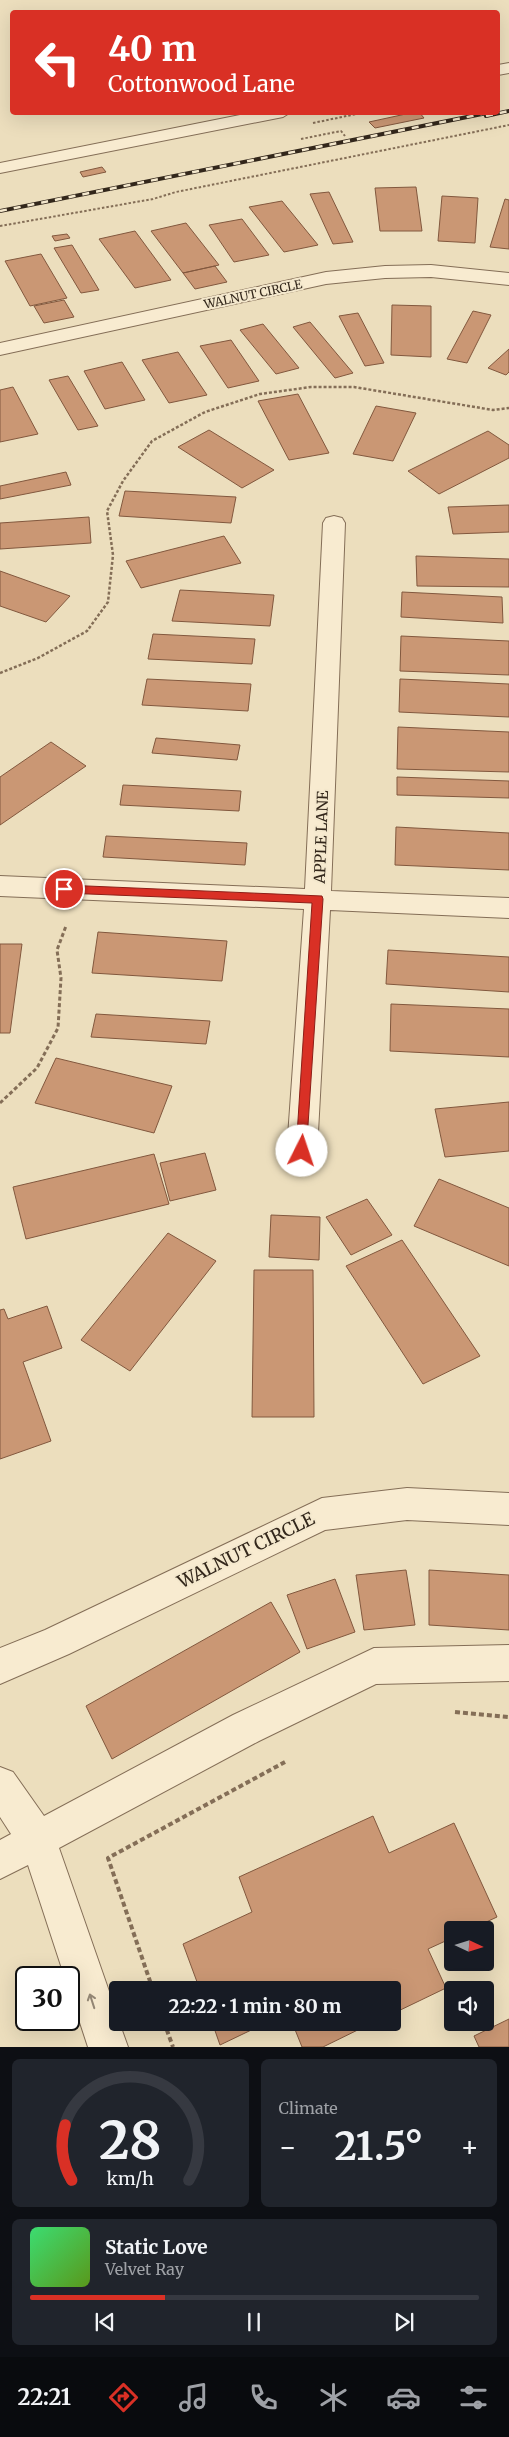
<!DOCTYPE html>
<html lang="en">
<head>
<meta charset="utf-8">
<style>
  body { margin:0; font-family:Merriweather,serif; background:#20242c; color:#f1f3f6; height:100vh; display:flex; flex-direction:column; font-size:19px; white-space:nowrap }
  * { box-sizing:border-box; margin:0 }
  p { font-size:16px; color:#9ea1a6 }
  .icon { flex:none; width:28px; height:28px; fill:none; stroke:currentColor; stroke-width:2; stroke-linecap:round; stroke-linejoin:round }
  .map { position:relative; height:2047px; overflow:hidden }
  .sheet { display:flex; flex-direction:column; gap:12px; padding:12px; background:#0d0f14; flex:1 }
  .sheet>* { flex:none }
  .banner { position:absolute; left:10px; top:10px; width:490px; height:105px; border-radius:5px; box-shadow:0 5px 20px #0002; background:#d93025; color:#fff; overflow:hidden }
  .needle { width:32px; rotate:94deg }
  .buttons { position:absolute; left:444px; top:1921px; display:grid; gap:10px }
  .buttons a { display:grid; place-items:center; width:50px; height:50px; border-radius:5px; background:#171b24; box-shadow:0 5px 20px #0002; font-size:25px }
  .speed { position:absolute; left:15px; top:1966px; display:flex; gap:10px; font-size:25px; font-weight:700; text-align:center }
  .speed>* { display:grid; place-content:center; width:65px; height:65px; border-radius:50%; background:#171b24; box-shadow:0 5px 20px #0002; line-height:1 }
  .speed .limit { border:2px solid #111; border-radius:8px; background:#fff; color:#111 }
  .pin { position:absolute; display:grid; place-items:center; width:42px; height:42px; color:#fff; margin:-21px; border:2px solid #fff; border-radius:50%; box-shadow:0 1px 5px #0007 }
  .me { position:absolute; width:55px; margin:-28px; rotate:4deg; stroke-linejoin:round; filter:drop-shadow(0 0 4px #0008) }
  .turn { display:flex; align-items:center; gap:18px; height:105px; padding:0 15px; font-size:22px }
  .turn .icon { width:65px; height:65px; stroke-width:2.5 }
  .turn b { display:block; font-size:35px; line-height:42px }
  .big { font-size:38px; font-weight:700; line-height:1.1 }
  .sheet .widget { flex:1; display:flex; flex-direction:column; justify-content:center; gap:8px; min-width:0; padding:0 18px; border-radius:8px; background:#20242c }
  .sheet .dial { align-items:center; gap:0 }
  .dial svg { height:130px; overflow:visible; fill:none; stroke:#363941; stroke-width:7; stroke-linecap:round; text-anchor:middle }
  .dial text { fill:#f1f3f6; stroke:none }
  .song { display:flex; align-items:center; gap:15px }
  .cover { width:60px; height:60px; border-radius:8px; background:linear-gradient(135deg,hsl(140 70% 55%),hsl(90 70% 35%)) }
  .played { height:5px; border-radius:2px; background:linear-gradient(90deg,#d93025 30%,#363941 30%) }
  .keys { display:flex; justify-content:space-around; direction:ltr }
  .heat { display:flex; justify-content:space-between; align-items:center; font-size:28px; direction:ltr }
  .sheet .tiles { flex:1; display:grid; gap:12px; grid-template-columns:1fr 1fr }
  .widget:last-child { grid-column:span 2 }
  .trip { position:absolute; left:109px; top:1981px; width:292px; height:50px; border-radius:5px; background:#171b24; box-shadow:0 5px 20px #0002; font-weight:700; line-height:50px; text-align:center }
  .tabs { display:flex; height:80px; justify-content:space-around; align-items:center; background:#090b0e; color:#9ea1a6 }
  .tabs .icon { width:35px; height:35px }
  .tabs .on { color:#d93025 }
  .tabs b { font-size:22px; color:#f1f3f6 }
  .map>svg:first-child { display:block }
  .building { fill:#ca9774; stroke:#82583e }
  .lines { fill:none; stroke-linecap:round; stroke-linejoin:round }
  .minor-casing { stroke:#846e57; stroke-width:2 }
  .path-far3 { stroke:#846e57; stroke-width:2; stroke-dasharray:2.5 2; stroke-linecap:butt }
  .path-far2 { stroke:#846e57; stroke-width:2.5; stroke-dasharray:3 2; stroke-linecap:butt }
  .path-far1 { stroke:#846e57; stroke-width:3; stroke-dasharray:4 2.5; stroke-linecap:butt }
  .path { stroke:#846e57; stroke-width:4; stroke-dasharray:5 3; stroke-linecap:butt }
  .minor { fill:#f8ebd0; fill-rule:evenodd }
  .rail-casing { stroke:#33271b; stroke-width:4 }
  .rail { stroke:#f4e8cd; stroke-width:2.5; stroke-dasharray:7; stroke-linecap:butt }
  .oneway { stroke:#968976 }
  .route { fill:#d93025; stroke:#8d1f18 }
  .labels { text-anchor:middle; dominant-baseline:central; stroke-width:4; stroke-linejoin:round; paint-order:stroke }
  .far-street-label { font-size:12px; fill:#33271b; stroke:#f4e8cd }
  .street-label { font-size:15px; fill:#33271b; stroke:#f4e8cd }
  .near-street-label { font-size:18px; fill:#33271b; stroke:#f4e8cd }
</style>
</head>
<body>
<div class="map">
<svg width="509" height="2047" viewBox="0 0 509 2047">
  <rect width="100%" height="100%" fill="#ecdebd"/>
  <path class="building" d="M415,112H419L424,118L375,128L369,122Z
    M102,167L106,172L83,177L80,172Z
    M416,187L422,231H380L375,188Z
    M329,192L353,242L333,244L310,194Z
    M442,196L478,198L475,243L438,241Z
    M505,199L509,200V249L490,247Z
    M282,201L318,245L284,252L249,207Z
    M242,219L269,255L234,262L209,225Z
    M186,223L219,265L183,273L151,231Z
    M135,231L171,280L135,288L99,239Z
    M67,234L70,238L55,241L52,236Z
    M72,245L99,290L81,293L54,248Z
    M41,254L67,298L30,306L5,261Z
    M215,266L227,282L195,289L183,273Z
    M64,300L74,317L44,323L34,306Z
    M392,305L431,306V357L391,355Z
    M473,311L491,315L467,363L447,359Z
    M358,313L384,363L365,366L339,316Z
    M310,322L353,373L335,378L293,327Z
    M263,324L299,368L276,374L240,330Z
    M231,340L259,381L228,388L200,346Z
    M509,349V372L506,375L488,368Z
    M178,352L207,395L169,403L142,360Z
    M122,362L145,400L105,409L84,371Z
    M68,376L98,426L78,430L49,380Z
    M13,387L38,434L0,442V390Z
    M298,394L329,453L289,460L258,401Z
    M376,406L416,413L393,461L353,454Z
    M209,430L274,470L242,488L178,447Z
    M488,431L509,445V458L439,494L408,471Z
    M66,472L71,485L0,499V486Z
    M125,491L236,497L231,523L119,516Z
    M509,505V532L453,534L448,507Z
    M89,517L91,543L0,549V523Z
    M224,536L241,563L141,588L126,561Z
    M416,556L509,559V587L417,586Z
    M0,571L70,596L46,622L0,606Z
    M180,590L274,595L270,626L172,621Z
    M402,592L502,597L503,623L401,617Z
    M153,634L255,639L252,664L148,659Z
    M401,636L509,641V675L400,671Z
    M147,679L251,684L248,711L142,705Z
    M400,679L509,684V717L399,712Z
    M398,727L509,732V772L397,769Z
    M156,738L240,745L237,760L152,753Z
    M51,742L86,766L0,825V777Z
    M397,777L509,781V798L397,795Z
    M123,785L241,791L239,811L120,805Z
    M396,827L509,833V870L395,865Z
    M106,836L247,843L245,865L103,857Z
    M98,932L227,941L222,981L92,973Z
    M0,944H22L10,1033H0Z
    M388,950L509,957V992L386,984Z
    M391,1004L509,1009V1057L390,1051Z
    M96,1014L210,1021L206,1044L91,1037Z
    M56,1058L172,1086L154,1133L35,1103Z
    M509,1102V1151L445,1157L435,1109Z
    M205,1153L216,1190L170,1201L160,1163Z
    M154,1154L169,1204L26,1239L13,1187Z
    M439,1179L509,1208V1266L414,1226Z
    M367,1199L392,1235L351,1255L326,1217Z
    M271,1215L320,1217L319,1260L269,1257Z
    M168,1233L216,1261L130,1371L81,1340Z
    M402,1240L480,1356L423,1384L346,1266Z
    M254,1270H313L314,1417H252Z
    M47,1306L62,1348L23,1362L51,1441L0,1459V1310L4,1309L8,1319Z
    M406,1570L415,1625L364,1630L356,1575Z
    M429,1570L509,1575V1630L429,1625Z
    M335,1579L355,1632L307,1649L287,1595Z
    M271,1602L300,1652L112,1759L86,1706Z
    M373,1816L389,1853L454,1823L497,1917L469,1930H452V1938L428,1949L446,1988L392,2014V1990H200L183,1944L252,1912L239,1877Z
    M509,2019V2047H479L474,2036Z
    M212,2022H268L220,2045Z
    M292,2022H374L323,2047H302Z"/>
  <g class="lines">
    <defs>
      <path id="minor" d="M509,63V73L498,75V65Z
        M255,112H291L283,117L0,173V163Z
        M431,265L509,273V285L431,277L385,278L326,284L0,355V343L326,272L385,266Z
        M334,516L342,518L345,523L331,891L509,898V918L330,910L317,1151L312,1160L302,1163L292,1160L287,1151L304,909L0,896V876L305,889L323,523L326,518Z
        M407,1488L509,1493V1525L407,1520L325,1530L69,1654L0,1684V1648L45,1630L322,1498Z
        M509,1645V1681L376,1684L259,1741L59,1848L118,2017V2022H119L128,2047H88L69,1989V1978H65L28,1865L0,1879V1840L11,1834L0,1817V1767L13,1772L44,1816L233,1715L374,1648Z"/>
    </defs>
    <use href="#minor" class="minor-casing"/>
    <path class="path-far3" d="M313,123L366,112
      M301,139L341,131L345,136
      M0,226L153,199L176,192L509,125"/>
    <path class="path-far2" d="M0,673L38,658L87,631L108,602L113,555L107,511L123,481L152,441L205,412L260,394L311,387H354L493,410L509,408"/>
    <path class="path-far1" d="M0,1103L37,1068L58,1028L61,978L57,950L66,926"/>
    <path class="path" d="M455,1712L509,1717
      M153,1990L108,1858L285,1762
      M164,2022L173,2047"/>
    <use href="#minor" class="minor"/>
    <defs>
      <path id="rail" d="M486,116L509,111
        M0,211L492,112"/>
    </defs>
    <use href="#rail" class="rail-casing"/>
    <use href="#rail" class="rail"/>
  </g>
  <defs><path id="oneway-shaft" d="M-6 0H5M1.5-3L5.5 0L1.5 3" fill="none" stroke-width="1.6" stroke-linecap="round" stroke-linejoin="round" transform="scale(1.25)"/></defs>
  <use class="oneway" href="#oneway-shaft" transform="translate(92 2001) rotate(-108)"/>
  <path class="route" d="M64,885L322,896L323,899L306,1155L302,1156L296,1151L312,903L64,893L59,889Z"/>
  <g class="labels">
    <g class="far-street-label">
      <text transform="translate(253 294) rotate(-12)">WALNUT CIRCLE</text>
    </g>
    <g class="street-label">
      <text transform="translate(321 837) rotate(-88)">APPLE LANE</text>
    </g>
    <g class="near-street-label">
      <text transform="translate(246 1550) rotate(-26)">WALNUT CIRCLE</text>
    </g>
  </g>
</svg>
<div class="buttons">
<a><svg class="needle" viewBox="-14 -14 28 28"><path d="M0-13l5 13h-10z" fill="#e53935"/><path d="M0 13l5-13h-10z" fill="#9ea1a6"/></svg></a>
<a><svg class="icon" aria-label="sound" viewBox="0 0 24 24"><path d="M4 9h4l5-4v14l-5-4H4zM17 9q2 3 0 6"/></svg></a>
</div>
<div class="speed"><div class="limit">30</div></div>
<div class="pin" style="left:64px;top:889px;background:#d93025"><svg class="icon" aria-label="arrive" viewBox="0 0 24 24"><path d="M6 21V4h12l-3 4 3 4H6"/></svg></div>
<svg class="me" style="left:302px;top:1151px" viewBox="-20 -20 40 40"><circle r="19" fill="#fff"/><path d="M0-13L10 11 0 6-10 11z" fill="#d93025"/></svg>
<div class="trip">22:22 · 1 min · 80 m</div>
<div class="banner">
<div class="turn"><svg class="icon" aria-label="left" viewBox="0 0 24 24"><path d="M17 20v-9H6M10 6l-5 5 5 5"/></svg><div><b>40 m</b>Cottonwood Lane</div></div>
</div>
</div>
<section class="sheet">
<div class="tiles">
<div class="widget dial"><svg viewBox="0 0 100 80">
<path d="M14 69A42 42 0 1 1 86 69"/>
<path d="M14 69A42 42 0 0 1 10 35" stroke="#d93025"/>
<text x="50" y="56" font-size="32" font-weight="700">28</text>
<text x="50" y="72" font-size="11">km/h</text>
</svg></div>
<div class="widget"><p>Climate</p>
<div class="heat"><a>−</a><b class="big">21.5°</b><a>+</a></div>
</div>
<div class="widget">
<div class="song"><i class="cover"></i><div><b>Static Love</b><p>Velvet Ray</p></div></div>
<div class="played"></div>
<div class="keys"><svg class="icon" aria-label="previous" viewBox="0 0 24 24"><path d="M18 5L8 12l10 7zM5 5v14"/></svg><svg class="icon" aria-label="pause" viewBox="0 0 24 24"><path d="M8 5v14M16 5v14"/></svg><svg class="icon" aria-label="next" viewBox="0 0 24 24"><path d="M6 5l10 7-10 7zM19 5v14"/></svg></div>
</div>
</div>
</section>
<nav class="tabs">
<b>22:21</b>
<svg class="icon on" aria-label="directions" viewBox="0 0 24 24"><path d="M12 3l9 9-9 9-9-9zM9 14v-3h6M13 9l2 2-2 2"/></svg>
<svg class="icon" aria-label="music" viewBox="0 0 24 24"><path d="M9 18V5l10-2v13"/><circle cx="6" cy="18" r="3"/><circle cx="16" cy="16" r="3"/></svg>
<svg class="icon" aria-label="phone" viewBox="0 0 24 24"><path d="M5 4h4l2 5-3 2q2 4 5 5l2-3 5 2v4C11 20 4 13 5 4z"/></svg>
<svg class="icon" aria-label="climate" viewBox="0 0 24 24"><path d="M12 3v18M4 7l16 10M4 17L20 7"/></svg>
<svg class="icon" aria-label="car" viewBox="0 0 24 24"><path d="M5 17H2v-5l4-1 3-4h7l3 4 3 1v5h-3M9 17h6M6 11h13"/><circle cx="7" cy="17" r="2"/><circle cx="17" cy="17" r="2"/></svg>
<svg class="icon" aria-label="filters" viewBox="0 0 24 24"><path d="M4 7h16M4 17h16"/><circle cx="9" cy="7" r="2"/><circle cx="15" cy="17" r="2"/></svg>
</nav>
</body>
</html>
